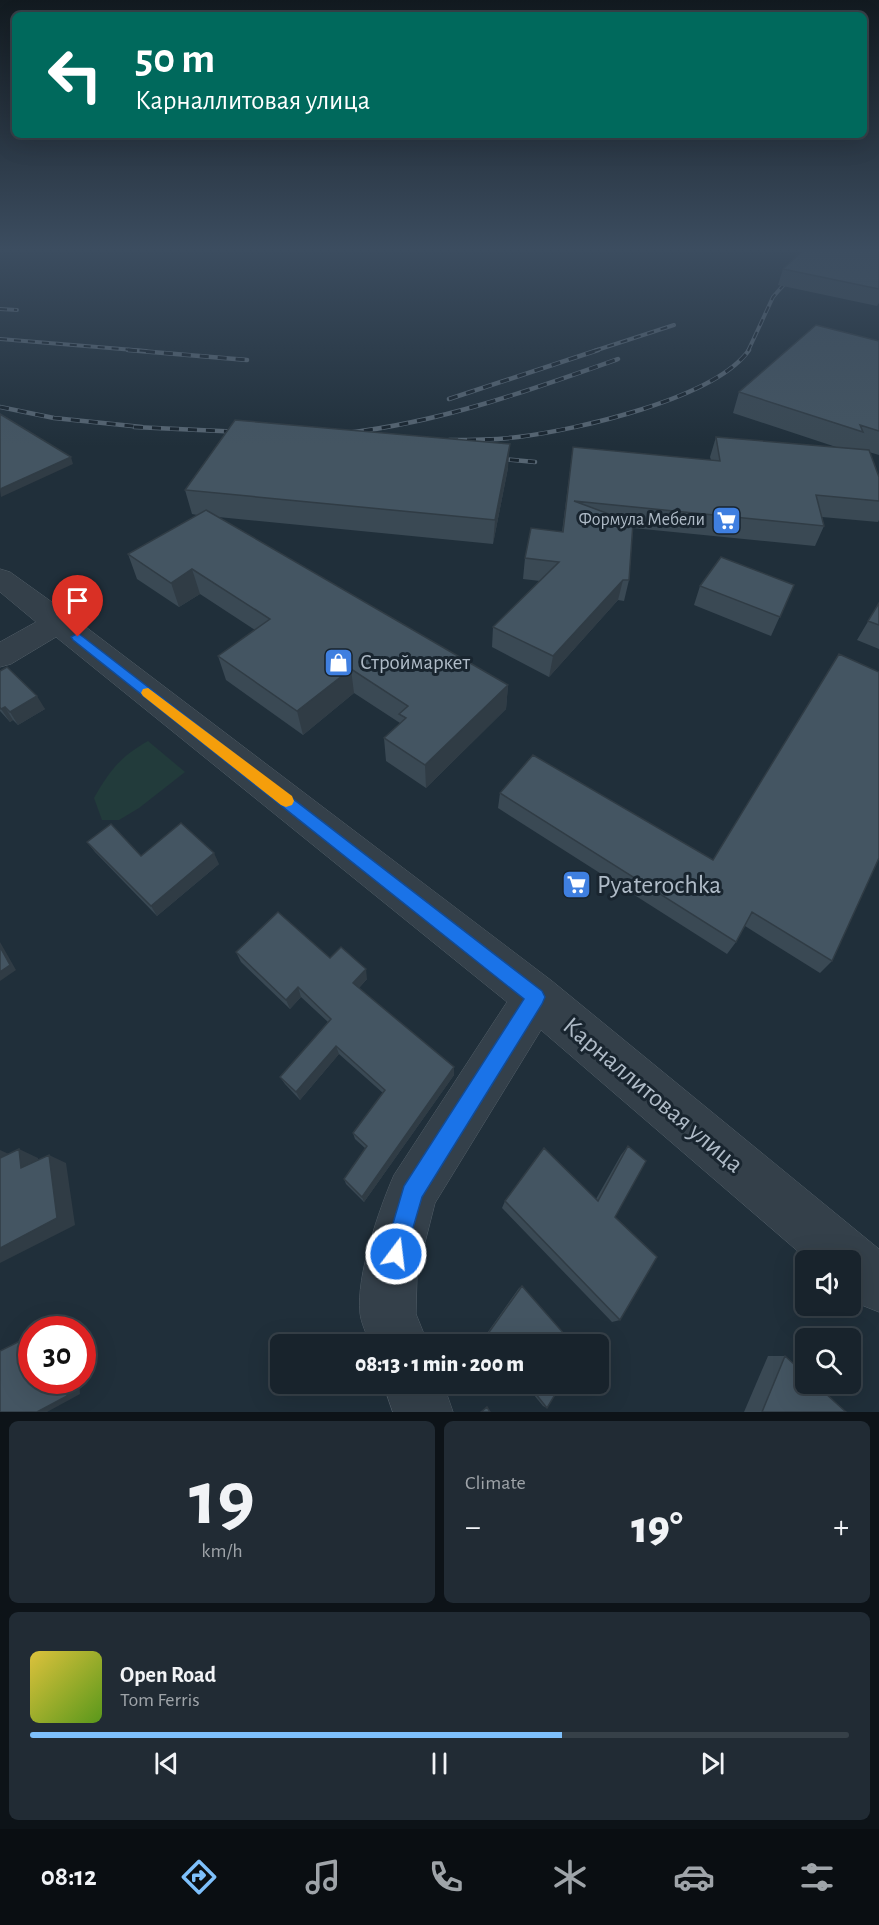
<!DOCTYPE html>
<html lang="en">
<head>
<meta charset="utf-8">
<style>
  body { margin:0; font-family:"Alegreya Sans",sans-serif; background:#212b34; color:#f1f3f6; height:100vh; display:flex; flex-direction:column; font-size:22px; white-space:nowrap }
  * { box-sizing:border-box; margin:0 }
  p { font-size:20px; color:#9fa4a9 }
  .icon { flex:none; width:33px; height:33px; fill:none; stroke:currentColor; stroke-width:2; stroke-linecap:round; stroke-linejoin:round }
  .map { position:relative; height:1412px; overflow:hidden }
  .side { display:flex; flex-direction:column; gap:9px; padding:9px; background:#0d1318; flex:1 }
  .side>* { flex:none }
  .top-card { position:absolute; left:12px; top:12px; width:855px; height:126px; border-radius:9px; box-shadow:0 6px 24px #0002,0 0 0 2px #364048; background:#00695c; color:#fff; overflow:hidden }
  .controls { position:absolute; left:795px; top:1250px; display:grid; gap:12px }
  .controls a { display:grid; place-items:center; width:66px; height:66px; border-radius:9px; background:#18232c; box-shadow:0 6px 24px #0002,0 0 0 2px #364048; font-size:30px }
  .speed { position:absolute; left:18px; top:1316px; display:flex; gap:12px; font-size:30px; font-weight:700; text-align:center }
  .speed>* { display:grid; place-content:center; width:78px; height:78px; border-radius:50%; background:#18232c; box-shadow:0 6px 24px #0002,0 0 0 2px #364048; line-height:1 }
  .speed .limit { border:9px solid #d22; background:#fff; color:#111 }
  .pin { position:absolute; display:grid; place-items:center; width:51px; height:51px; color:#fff; margin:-62px -26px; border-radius:50% 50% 50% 0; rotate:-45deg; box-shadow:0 0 6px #0007 }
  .pin .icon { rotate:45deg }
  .me { position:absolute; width:66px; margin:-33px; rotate:15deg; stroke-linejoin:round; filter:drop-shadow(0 0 4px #0008) }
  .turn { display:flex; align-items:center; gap:21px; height:126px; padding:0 24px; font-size:27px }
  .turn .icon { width:78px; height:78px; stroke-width:2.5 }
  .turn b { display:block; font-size:42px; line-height:51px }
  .big { font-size:45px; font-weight:800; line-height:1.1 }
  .side .widget { flex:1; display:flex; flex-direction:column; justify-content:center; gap:9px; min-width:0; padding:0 21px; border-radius:9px; background:#212b34 }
  .side .dial { align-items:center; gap:0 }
  .dial b { font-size:78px; line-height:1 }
  .song { display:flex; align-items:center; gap:18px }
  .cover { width:72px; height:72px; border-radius:9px; background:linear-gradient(135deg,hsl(50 70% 55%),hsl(90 70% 35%)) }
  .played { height:6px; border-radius:3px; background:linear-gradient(90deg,#7ec0fc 65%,#364048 65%) }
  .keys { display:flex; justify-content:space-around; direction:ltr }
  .heat { display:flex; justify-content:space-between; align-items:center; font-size:33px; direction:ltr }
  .side .tiles { flex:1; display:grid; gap:9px; grid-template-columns:1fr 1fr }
  .widget:last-child { grid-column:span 2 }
  .trip { position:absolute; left:270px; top:1334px; width:339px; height:60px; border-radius:9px; background:#18232c; box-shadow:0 6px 24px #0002,0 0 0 2px #364048; font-weight:800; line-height:60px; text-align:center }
  .tabs { display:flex; height:96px; justify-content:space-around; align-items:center; background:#0a0e12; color:#9fa4a9 }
  .tabs .icon { width:42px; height:42px }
  .tabs .on { color:#7ec0fc }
  .tabs b { font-size:27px; color:#f1f3f6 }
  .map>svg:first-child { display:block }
  .green { fill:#223b3b }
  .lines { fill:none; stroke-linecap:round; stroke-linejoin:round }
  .minor-casing { stroke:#525e68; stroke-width:1 }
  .minor { fill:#34404a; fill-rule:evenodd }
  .rail-far1-casing { stroke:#566572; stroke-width:4 }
  .rail-casing { stroke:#566572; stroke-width:4.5 }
  .rail-far1 { stroke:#19252f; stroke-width:2; stroke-dasharray:7; stroke-linecap:butt }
  .rail { stroke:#19252f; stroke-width:3; stroke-dasharray:9; stroke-linecap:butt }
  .wall { fill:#3a4954 }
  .shaded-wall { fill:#303c45 }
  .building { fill:#445562; stroke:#303c45; stroke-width:1.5 }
  .route { fill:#1a73e8; stroke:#114b97; stroke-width:1.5 }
  .slow { fill:#f59e0b }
  .labels { text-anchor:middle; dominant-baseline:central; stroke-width:6; stroke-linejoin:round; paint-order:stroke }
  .far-poi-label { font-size:18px; fill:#afbbc7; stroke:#19252f; text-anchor:end }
  .poi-label { font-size:21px; fill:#afbbc7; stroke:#19252f; text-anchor:start }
  .near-poi-label { font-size:26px; fill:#afbbc7; stroke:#19252f; text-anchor:start }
  .near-street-label { font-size:26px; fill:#afbbc7; stroke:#19252f }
</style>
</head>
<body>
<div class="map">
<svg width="879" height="1412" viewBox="0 0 879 1412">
  <rect width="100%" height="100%" fill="#202f3a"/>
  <path class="green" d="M148,741L185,772L139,808L119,820H102L94,798C110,770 120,757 148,741Z"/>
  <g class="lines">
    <defs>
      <path id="minor" d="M0,569L10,572L70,615L552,981L879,1249V1312L859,1304L850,1296V1260H808L541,1030L435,1203L417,1274L416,1314L428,1344H370C367,1335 361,1323 360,1313C356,1276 379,1209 394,1175L507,1002L56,637L11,664L0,667V642L36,622L0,592Z
        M383,1383H443L453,1412H393Z"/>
    </defs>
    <use href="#minor" class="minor-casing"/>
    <use href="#minor" class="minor"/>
    <defs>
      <path id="rail-far1" d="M0,309L17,310
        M0,339L146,351
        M594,351L674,325
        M748,351L773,297L815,249"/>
      <path id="rail" d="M128,350L247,360
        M449,399L598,350
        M0,407L54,418L142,427
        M134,427L242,432
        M346,433C441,422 528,391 618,359
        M449,440C472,440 495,440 518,437C575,430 715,399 749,350
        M492,458L535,462"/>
    </defs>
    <use href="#rail-far1" class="rail-far1-casing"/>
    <use href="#rail" class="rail-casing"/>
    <use href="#rail-far1" class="rail-far1"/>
    <use href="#rail" class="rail"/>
  </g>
  <path class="wall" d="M879,249V303L877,306L778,285L783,269Z
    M879,341V455L869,452L879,477V520L878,522L822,517L824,526L815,546L633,528L629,580L624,601L618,600L549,677L492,647L493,627L540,581L523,579L525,558L562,532L573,447L711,460L710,457L716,437L839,448L733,413L739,392Z
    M508,468L493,544L218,517L508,685L506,709L426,788L386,761L384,738L400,723L354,693L303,735L226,680L218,656L255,630L200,594L179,607L137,579L128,554L197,515L192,514L185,490Z
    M794,585L771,636L694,605L700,586Z
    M879,603V649L857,640Z
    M0,671L45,709L18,725L13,720L10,722L0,711Z
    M533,755L832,961L820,973L745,926L736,942L727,954L498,808L500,793Z
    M87,842L141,856L219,864L157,916L95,852Z
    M236,952L330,958L367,979L359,988L454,1067V1075L364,1202L346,1184L344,1179L366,1149L355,1139L353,1133L383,1093L339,1054L300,1100L285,1084L280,1077L328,1022L301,997L290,1009L241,962Z
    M628,1146L615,1217L620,1320L612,1322L502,1208L505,1201L596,1199L621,1155Z
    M522,1286L573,1344H492L485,1336L519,1288Z
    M768,1356H785L846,1412H744Z
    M524,1383H562L547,1408L543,1406Z"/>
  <path class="shaded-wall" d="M510,444L508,468L493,544L495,520Z
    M71,457L73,464L1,497L0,489Z
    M192,569L200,594L179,607L171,583Z
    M623,580L618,600L549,677L553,656Z
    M351,669L354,693L303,735L297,711Z
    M508,685L506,709L426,788L425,765Z
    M37,696L45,709L18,725L10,712Z
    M5,707L13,720L10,722L1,709Z
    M214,853L219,864L157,916L151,906Z
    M0,942L16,970L0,981Z
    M366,969L367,979L355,992L353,983Z
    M298,987L301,997L290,1009L286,1000Z
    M336,1046L339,1054L300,1100L296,1092Z
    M454,1067V1075L364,1202L362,1197Z
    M19,1149L38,1158L39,1176L21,1168Z
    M0,1150L11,1155L0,1164Z
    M49,1155L66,1163L75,1225L0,1263V1248Z
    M61,1320L73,1321L74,1329H61Z
    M66,1380H79L80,1394L47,1412H37Z"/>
  <path class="building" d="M804,249H879V289L783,269Z
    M816,325L879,341V431L860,425L863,432L739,392Z
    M0,414L71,457L0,489Z
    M235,420L510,444L495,520L185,490Z
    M716,437L869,450L879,477V501L816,495L824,526L574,501L633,523L629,580H623L553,656L493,627L559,562L525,558L531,528L563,532L573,447L720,461Z
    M206,510L508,685L425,765L384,738L406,718L399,714L408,706L351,669L297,711L218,656L270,619L192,569L171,583L128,554Z
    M721,557L794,585L780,617L700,586Z
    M879,603V625L868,621Z
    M839,654L879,672V858L832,961L752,912L736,942L500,793L533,755L713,860Z
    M7,667L37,696L10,712L5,707L1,709L0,707V671Z
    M181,823L214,853L151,906L87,842L111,824L141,856Z
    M278,912L330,958L341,947L366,969L353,983L454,1067L362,1197L344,1179L367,1146L353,1133L385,1090L336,1046L296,1092L280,1077L331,1019L298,987L286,1000L236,952Z
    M0,947L10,965L0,972Z
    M628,1146L646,1161L615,1217L657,1257L620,1320L505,1201L544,1148L598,1201Z
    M19,1149L21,1168L49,1155L57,1218L0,1248V1158Z
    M522,1286L573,1344H494L487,1335Z
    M61,1320V1329H43Z
    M32,1335V1380H66L67,1396L37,1412H0V1351Z
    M785,1356L806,1375V1383H814L846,1412H762Z
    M527,1383H562L547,1408Z
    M487,1407L490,1412H481Z"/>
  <linearGradient id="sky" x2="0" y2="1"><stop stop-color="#121a20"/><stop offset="0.56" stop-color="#3c4d60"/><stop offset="1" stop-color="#3c4d60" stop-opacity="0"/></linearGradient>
  <rect width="879" height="446" fill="url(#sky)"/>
  <path class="route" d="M78,633L542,991L545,997L542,1004L422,1197L403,1262L396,1265L388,1262L384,1254L404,1186L524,999L73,640L71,637Z"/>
  <path class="slow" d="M148,688L292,796L294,801L292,805L286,807L281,805L143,696L141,693L143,689Z"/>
  <defs>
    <symbol id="supermarket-square" viewBox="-11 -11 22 22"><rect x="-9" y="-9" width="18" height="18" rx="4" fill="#3f7fe0" stroke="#19252f"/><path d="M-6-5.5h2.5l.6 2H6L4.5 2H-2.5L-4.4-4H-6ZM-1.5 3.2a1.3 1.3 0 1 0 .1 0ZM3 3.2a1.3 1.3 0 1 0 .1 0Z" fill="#fff"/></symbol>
    <symbol id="shop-square" viewBox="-11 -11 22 22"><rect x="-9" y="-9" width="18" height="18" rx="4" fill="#3f7fe0" stroke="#19252f"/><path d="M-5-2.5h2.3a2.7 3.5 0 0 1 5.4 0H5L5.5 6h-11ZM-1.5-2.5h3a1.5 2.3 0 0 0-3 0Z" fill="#fff"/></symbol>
  </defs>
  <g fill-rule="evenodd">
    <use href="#supermarket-square" x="710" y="504" width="33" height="33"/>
    <use href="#shop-square" x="322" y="646" width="33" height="33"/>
    <use href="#supermarket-square" x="560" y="868" width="33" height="33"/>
  </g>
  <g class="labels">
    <g class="far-poi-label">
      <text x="705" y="520">Формула Мебели</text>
    </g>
    <g class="poi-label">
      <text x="360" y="662">Строймаркет</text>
    </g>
    <g class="near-poi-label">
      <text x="597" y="885">Pyaterochka</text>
    </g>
    <g class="near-street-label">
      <text transform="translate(653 1095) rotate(40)">Карналлитовая улица</text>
    </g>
  </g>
</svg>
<div class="controls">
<a><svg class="icon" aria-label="sound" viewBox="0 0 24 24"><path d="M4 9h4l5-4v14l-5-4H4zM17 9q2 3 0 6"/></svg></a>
<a><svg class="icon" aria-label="search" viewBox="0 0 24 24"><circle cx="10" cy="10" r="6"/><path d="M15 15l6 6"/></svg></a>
</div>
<div class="speed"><div class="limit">30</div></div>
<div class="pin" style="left:78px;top:637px;background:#d93025"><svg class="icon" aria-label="arrive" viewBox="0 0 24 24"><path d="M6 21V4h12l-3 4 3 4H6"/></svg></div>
<svg class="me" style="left:396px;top:1254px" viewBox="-20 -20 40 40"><circle r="17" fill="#1a73e8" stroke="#fff" stroke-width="3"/><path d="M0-11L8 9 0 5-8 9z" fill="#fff"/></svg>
<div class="trip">08:13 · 1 min · 200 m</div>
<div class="top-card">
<div class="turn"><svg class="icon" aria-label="left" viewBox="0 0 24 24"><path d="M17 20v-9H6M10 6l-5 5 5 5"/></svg><div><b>50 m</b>Карналлитовая улица</div></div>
</div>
</div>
<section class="side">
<div class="tiles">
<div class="widget dial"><b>19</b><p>km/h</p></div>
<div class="widget"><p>Climate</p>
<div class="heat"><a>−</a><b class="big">19°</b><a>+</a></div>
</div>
<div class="widget">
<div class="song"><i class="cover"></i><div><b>Open Road</b><p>Tom Ferris</p></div></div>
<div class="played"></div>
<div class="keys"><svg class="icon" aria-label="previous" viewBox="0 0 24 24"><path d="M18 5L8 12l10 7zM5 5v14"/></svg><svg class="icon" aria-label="pause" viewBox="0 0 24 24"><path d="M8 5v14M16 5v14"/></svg><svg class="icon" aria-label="next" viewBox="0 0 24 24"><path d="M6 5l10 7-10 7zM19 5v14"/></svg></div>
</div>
</div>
</section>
<nav class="tabs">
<b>08:12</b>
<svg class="icon on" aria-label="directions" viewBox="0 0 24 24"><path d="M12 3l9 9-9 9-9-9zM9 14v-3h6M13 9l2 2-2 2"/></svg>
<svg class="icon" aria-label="music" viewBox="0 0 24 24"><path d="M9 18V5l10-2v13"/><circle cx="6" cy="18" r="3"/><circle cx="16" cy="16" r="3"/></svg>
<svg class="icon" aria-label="phone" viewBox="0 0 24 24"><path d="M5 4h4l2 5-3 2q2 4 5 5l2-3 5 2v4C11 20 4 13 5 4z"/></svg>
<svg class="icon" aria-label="climate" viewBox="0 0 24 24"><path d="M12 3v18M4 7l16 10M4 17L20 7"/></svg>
<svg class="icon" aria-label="car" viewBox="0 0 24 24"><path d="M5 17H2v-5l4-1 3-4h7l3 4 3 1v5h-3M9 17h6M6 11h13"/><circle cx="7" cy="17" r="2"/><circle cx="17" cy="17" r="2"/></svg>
<svg class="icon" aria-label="filters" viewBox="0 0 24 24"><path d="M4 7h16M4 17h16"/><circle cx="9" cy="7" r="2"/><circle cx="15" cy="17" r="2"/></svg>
</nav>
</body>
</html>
